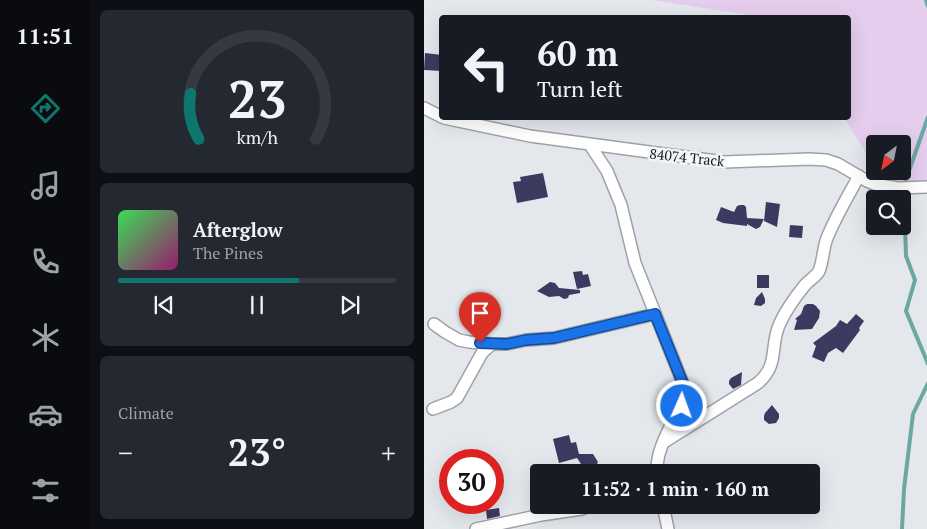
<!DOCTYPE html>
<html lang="en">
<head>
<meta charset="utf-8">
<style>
  body { margin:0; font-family:"PT Serif",serif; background:#242831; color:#f1f3f6; height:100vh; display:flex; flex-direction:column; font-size:19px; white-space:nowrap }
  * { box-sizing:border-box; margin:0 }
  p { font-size:16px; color:#9ea1a6 }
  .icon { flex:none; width:28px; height:28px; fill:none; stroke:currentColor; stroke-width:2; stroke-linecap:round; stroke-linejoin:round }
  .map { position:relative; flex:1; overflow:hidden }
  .drawer { display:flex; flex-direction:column; gap:10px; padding:10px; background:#0d0f14; width:334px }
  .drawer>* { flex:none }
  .hud { position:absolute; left:15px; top:15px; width:412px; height:105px; border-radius:5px; box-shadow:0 5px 20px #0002; background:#171b24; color:#f1f3f6; overflow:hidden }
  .needle { width:32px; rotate:212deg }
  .buttons { position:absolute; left:442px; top:135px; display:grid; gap:10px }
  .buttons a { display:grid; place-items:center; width:45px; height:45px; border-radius:5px; background:#171b24; box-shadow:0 5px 20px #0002; font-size:25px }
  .speed { position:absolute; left:15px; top:449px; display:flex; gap:10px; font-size:25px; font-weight:700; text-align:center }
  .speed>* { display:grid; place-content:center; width:65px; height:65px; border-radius:50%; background:#171b24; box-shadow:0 5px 20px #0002; line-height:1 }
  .speed .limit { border:8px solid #d22; background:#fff; color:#111 }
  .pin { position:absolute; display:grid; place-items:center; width:42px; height:42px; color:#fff; margin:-51px -21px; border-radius:50% 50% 50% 0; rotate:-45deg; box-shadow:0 0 5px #0007 }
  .pin .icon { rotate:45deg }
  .me { position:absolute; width:55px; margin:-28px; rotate:2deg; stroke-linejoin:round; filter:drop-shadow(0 0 4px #0008) }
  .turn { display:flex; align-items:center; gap:18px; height:105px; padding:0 15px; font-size:22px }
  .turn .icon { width:65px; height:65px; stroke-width:2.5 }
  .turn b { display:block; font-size:35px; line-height:42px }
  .big { font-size:38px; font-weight:700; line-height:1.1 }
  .drawer .widget { flex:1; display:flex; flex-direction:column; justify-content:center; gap:8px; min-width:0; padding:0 18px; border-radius:8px; background:#242831 }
  .drawer .dial { align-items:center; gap:0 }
  .dial svg { height:130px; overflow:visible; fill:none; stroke:#363941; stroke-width:7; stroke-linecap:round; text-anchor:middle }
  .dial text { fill:#f1f3f6; stroke:none }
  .song { display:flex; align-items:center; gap:15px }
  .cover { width:60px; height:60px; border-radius:8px; background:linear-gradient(135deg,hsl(130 70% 55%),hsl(320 70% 35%)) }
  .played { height:5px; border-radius:2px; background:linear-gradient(90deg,#0f766e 65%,#363941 65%) }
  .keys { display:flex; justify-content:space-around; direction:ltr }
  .heat { display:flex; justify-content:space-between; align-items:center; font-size:28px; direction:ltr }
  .trip { position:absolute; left:106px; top:464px; width:290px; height:50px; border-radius:5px; background:#171b24; box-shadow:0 5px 20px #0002; font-weight:700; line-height:50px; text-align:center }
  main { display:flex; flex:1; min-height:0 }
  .tab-bar { display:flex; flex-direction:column; width:90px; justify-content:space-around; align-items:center; background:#090b0e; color:#9ea1a6 }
  .tab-bar .icon { width:35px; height:35px }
  .tab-bar .on { color:#0f766e }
  .tab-bar b { font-size:22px; color:#f1f3f6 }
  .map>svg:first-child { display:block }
  .green { fill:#e5cdee }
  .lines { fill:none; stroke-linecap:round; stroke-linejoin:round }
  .stream { stroke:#6ca8a2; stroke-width:4 }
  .building { fill:#3c3a5f }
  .minor-casing { stroke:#9ea2a7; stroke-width:14 }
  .minor { stroke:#fff; stroke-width:11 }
  .route-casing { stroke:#114b97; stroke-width:12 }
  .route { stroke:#1a73e8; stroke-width:9 }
  .labels { text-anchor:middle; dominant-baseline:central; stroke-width:5; stroke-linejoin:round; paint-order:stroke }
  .street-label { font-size:14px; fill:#161819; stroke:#f1f5fa }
</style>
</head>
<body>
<main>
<nav class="tab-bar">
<b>11:51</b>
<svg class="icon on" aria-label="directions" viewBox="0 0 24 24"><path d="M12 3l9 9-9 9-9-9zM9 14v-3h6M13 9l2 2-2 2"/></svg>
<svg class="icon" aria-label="music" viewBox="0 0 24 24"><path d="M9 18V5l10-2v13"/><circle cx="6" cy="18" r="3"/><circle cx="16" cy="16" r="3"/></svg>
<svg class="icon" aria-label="phone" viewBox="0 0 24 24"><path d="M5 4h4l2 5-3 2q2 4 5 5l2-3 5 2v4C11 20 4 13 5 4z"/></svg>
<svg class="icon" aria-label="climate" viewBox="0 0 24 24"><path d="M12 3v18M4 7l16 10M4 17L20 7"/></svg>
<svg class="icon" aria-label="car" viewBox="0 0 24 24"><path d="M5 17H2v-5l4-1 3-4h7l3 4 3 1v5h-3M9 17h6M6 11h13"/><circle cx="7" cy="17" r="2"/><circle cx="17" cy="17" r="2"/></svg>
<svg class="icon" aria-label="filters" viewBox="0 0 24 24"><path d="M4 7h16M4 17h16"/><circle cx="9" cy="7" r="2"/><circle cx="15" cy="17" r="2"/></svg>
</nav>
<section class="drawer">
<div class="widget dial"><svg viewBox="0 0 100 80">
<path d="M14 69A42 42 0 1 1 86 69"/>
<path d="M14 69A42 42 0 0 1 9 41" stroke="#0f766e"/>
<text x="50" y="56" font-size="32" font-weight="700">23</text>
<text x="50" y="72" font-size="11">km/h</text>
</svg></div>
<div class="widget">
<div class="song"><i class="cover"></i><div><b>Afterglow</b><p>The Pines</p></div></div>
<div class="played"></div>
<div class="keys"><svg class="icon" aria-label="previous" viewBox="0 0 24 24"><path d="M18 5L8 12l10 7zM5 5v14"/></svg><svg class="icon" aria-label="pause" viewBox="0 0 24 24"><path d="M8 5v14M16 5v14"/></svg><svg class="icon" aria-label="next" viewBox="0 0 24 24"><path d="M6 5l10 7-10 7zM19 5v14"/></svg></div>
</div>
<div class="widget"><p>Climate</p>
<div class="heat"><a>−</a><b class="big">23°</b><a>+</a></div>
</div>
</section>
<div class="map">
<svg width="504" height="529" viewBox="0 0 504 529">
  <rect width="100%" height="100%" fill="#e4e8ed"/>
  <path class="green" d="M228,0H503V186L474,188L458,171H479V144H451V163L442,153L420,118H425V18L337,17Z"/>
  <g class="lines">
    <path class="stream" d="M502,0L504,6
      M480,185L504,117
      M480,196L482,256L491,280L482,311L504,364
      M478,529L480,489L489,414L504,383"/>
  </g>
  <path class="building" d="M1,53L18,55V71L0,70Z
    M119,173L124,197L93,203L89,182L97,181L96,177Z
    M342,202L356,204L353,227L340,221Z
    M316,205H320L322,207L323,218L340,219L336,227L332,229L323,224V226L299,223L292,220L297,207L310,212L313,206Z
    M366,225L379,226L378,238L365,237Z
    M158,271L159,275L164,274L167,286L153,289L149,272Z
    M333,275H345V288H333Z
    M126,282L131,283L135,288L156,290V293L145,295L144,298L140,299L135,296L125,297L113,291Z
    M338,292L341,299V303L337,306L330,305L332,298Z
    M383,304H389L392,306L396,311L395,318L388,329L370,330L373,320L371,319L377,314L380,306Z
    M432,314L440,321L435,328L436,330L419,353L412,348L404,353L400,362L388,357L392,346L389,343L412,326L416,320L423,324Z
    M318,372L317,385L309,389L305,384V381L307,378Z
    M348,405L355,414V418L352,423L345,424L340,420V416L341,413Z
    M145,435L147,443L152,442L155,454H169L174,462L170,470H161L153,458L135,463L129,439Z
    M75,508L76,516L63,519L62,510Z"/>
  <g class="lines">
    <defs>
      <path id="minor" d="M0,108L18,117
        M20,118L106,136L300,162L385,159L402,160L414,164L443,181L450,184L474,188L504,187
        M166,145L183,171L197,205L211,263L258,381C260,386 261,391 260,396C259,406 254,413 249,421C241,437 232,455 233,472
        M10,324L21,332L35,340L45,342L68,344H83L102,340L130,338L231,314
        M9,409L27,402L33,398L58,353L61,350L68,344
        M240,442L334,383C356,364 345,346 356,323C362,310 372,296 381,285C385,280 392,277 395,271C399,262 399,248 403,238C412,216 424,196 435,176
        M239,505L244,529
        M52,529L117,515L158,509L168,505"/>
    </defs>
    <use href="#minor" class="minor-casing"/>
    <use href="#minor" class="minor"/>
  </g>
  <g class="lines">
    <defs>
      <path id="route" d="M56,343L83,344L102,340L130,338L231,314L258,381L260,390L258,406"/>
    </defs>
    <use href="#route" class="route-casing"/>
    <use href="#route" class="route"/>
  </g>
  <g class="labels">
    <g class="street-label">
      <text transform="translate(263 157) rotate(6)">84074 Track</text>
    </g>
  </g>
</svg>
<div class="buttons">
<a><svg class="needle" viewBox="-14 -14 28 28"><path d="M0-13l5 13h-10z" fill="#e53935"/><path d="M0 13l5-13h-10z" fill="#9ea1a6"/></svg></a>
<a><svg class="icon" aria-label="search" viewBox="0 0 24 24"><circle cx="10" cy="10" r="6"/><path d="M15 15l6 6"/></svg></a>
</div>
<div class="speed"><div class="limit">30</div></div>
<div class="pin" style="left:56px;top:343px;background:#d93025"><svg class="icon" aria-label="arrive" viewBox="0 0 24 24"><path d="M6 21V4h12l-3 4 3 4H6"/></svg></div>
<svg class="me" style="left:258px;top:406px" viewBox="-20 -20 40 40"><circle r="17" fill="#1a73e8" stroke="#fff" stroke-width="3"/><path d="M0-11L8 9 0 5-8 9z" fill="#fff"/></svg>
<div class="trip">11:52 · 1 min · 160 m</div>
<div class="hud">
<div class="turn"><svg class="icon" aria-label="left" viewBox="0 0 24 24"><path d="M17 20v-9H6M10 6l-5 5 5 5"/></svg><div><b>60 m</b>Turn left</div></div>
</div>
</div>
</main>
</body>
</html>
